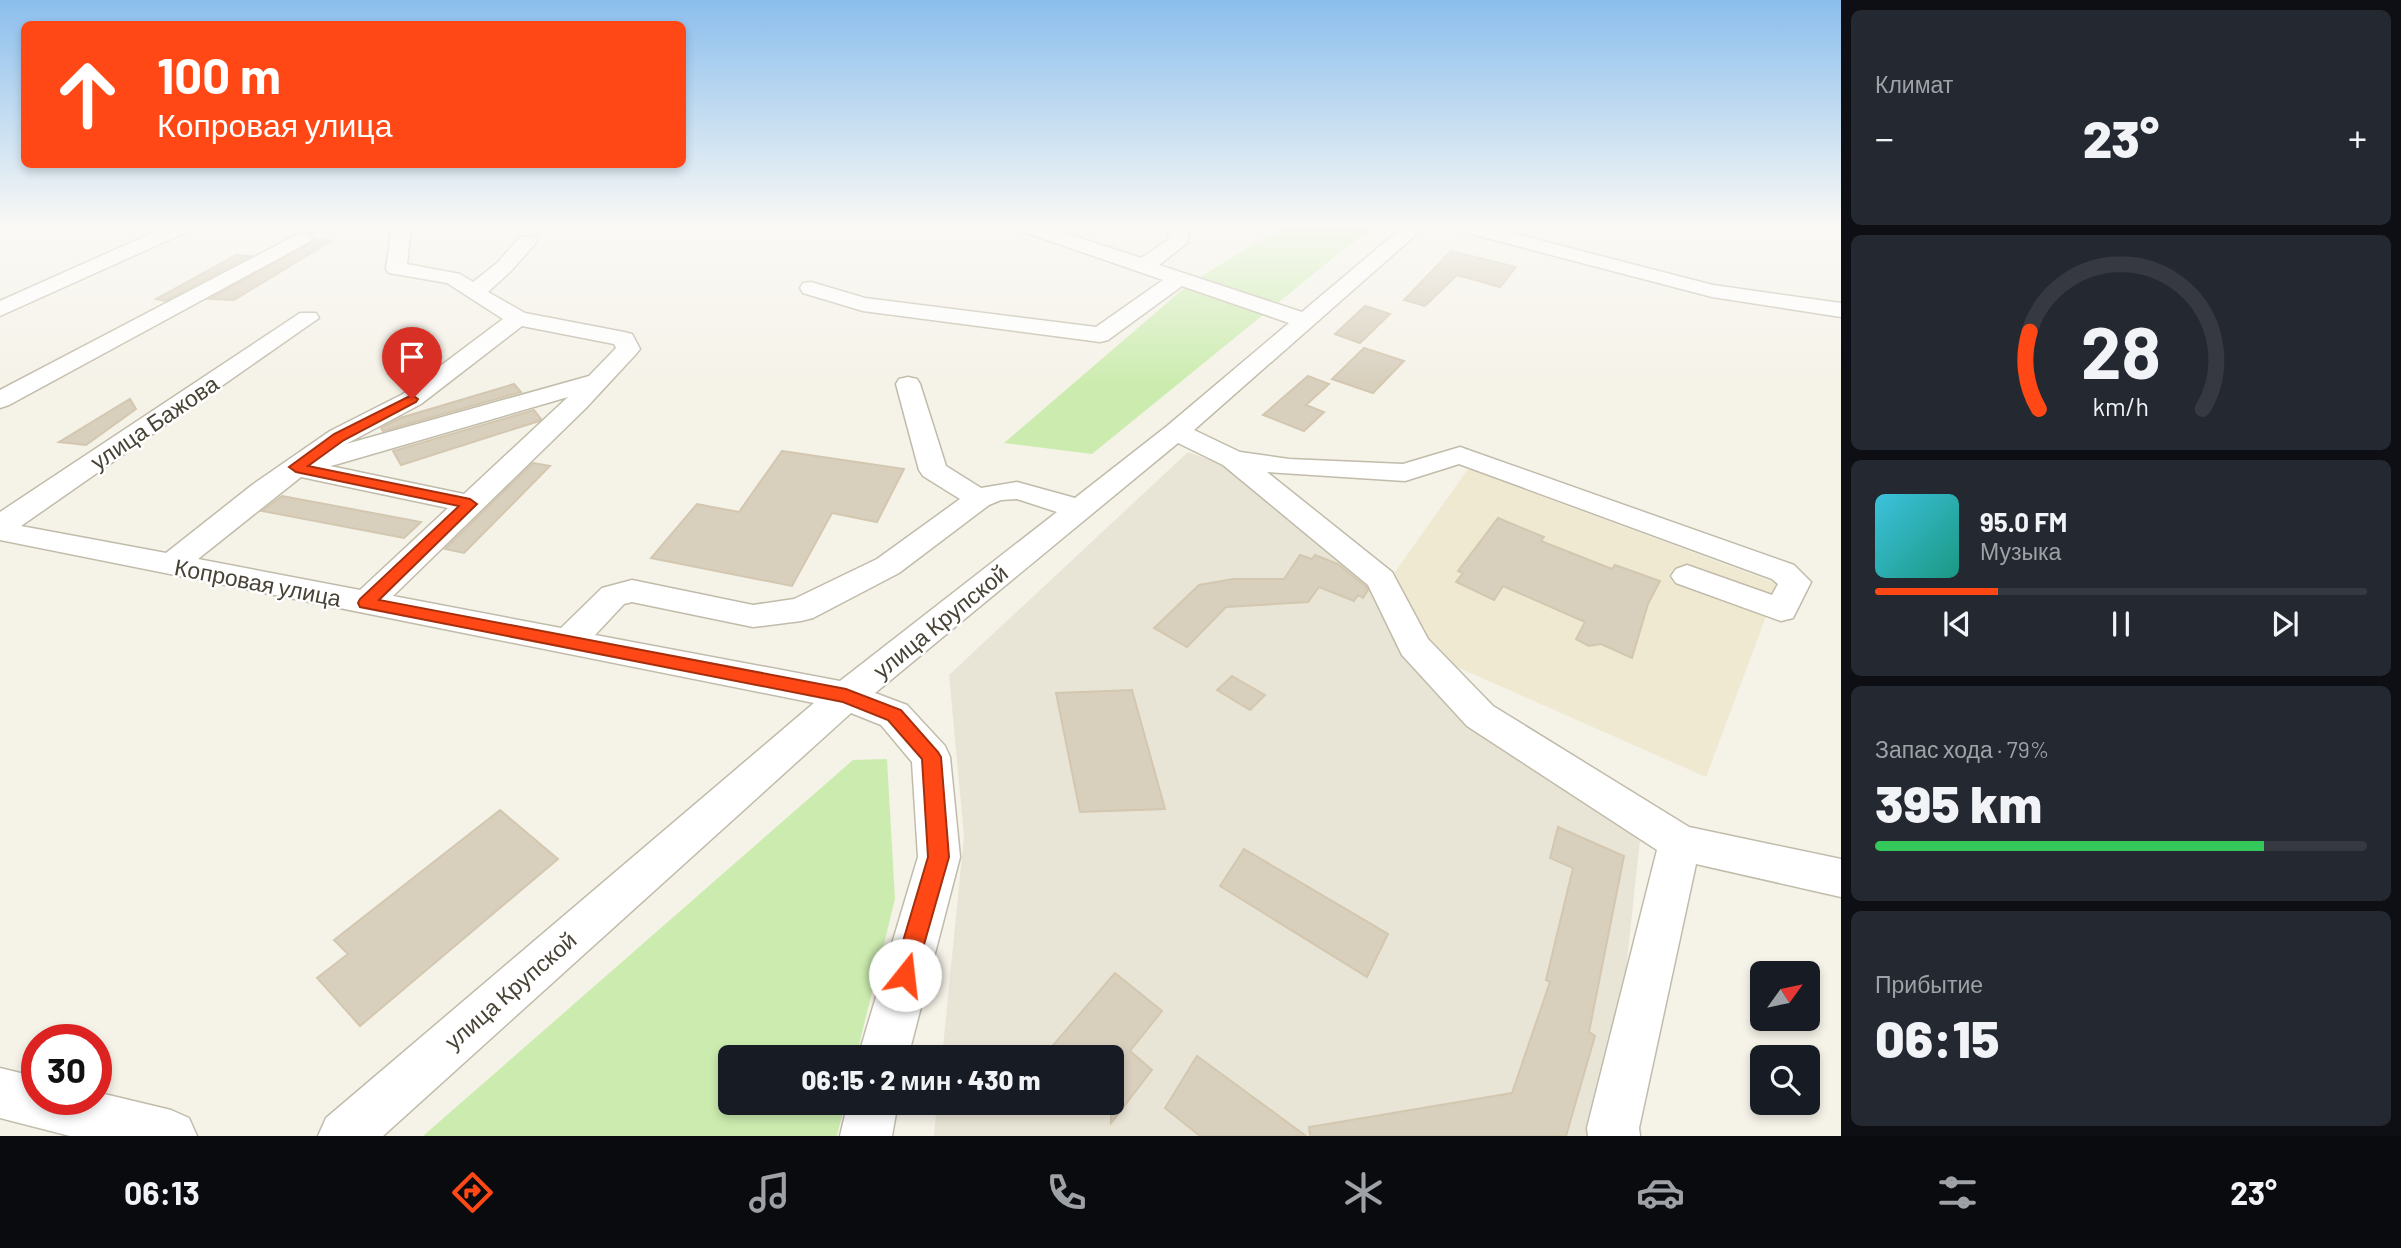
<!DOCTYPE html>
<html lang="ru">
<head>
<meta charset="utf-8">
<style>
  body { margin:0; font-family:Barlow,sans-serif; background:#242831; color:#f1f3f6; height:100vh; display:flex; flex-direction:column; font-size:26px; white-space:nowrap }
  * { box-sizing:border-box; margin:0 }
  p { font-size:23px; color:#9ea1a6 }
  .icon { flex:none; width:38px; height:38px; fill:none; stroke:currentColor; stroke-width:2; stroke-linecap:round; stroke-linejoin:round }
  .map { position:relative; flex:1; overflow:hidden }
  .side { display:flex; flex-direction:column; gap:10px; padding:10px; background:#0d0f14; width:560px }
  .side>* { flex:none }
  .guide { position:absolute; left:21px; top:21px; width:665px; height:147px; border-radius:10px; box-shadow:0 4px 10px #0003; background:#ff4815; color:#fff; overflow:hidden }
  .needle { width:46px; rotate:57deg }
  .fabs { position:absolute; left:1750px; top:961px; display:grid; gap:14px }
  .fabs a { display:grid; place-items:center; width:70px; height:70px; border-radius:10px; background:#171b24; box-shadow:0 4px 10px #0003; font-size:35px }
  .speed { position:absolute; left:21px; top:1024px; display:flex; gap:14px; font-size:35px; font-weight:700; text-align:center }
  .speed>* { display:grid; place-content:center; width:91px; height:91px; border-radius:50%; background:#171b24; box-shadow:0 4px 10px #0003; line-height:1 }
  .speed .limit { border:10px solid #d22; background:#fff; color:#111 }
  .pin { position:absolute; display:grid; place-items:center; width:60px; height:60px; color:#fff; margin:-72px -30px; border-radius:50% 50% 50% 0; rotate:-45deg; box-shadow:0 0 7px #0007 }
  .pin .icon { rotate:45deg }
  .me { position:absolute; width:77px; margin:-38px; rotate:16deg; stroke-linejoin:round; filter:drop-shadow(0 0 5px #0008) }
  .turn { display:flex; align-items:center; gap:24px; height:147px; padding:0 21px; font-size:32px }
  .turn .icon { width:91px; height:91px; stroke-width:2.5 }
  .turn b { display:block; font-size:49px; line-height:60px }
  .big { font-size:52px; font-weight:800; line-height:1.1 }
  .side .tile { flex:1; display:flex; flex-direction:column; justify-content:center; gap:10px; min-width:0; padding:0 24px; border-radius:10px; background:#242831 }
  .side .dial { align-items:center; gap:0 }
  .dial svg { height:182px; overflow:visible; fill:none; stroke:#363941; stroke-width:7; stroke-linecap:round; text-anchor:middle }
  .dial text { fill:#f1f3f6; stroke:none }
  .song { display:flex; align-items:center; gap:21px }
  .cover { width:84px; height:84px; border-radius:10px; background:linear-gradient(135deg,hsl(190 70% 55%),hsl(170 70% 35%)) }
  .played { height:7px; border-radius:4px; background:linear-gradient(90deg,#ff4815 25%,#363941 25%) }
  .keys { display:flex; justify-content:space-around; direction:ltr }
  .heat { display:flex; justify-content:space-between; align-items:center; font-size:38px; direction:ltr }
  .charge { height:10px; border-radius:5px; background:linear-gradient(90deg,#34c759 79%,#363941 0) }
  .trip { position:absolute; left:718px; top:1045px; width:406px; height:70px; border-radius:10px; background:#171b24; box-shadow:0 4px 10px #0003; font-weight:800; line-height:70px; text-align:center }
  .menu { display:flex; height:112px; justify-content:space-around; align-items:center; background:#090b0e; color:#9ea1a6 }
  .menu .icon { width:49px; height:49px }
  .menu .on { color:#ff4815 }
  .menu b { font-size:32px; color:#f1f3f6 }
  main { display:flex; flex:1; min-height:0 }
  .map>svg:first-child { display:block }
  .residential { fill:#e9e5d6 }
  .education { fill:#efe9d1 }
  .green { fill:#ccecaf }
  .building { fill:#d8cfbd; stroke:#d3c7b0; stroke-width:2 }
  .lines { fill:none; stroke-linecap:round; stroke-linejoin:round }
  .minor-casing { stroke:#c1bbaa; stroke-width:3 }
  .minor { fill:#fff; fill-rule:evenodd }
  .route { fill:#ff4815; stroke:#a62f0e; stroke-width:2 }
  .labels { text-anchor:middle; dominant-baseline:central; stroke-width:5; stroke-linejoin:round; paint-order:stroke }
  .street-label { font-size:23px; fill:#494336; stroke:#fff }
</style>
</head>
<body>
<main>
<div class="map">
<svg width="1841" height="1136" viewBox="0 0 1841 1136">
  <rect width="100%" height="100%" fill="#f5f2e8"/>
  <path class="residential" d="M1188,452L1223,465L1375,579L1463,710L1641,830L1618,1046L1617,1136H934L937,1103L1111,1102V1057H942L964,836L949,675Z"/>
  <path class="education" d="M1468,469L1778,584L1706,777L1441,660L1390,579Z"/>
  <path class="green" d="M1285,225H1379L1344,249L1092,454L1004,443L1189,284Z
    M887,759L895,899L856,1057H730V1102L845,1103L837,1136H423L853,760Z"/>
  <path class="building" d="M314,239L331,241L234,300L209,299L310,244Z
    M1451,251L1516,267L1500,287L1457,275L1425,306L1404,300Z
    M236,255L250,256L165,301L156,299Z
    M1365,306L1390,314L1360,343L1335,334Z
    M1364,348L1404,361L1373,393L1332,379Z
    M1308,376L1329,384L1306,405L1324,412L1304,431L1263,415Z
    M514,384L521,392L383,431L381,428L400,418Z
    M130,399L136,409L86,445L59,442Z
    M534,410L541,419L539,421L401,465L393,451Z
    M782,451L904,469L877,522L832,513L792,586L651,558L697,504L739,512Z
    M533,463L550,466L464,553L445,549Z
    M282,496L421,522L404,538L262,511Z
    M1498,518L1544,537L1541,541L1612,569L1615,565L1660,581L1648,604L1632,658L1601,644L1589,646L1576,639L1585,622L1503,586L1494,600L1456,582L1463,573L1458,571Z
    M1300,555L1312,559L1315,555L1338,564L1366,587L1368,590L1363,598L1358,595L1354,601L1319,587L1308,602L1226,607L1187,647L1154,628L1199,585L1233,579H1284Z
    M1232,676L1265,695L1250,710L1217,690Z
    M1132,690L1165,809L1080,812L1056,693Z
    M500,810L558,859L360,1026L317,978L348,954L334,940Z
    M1558,827L1624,856L1589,1032L1595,1036L1566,1136H1310L1309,1127L1512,1093L1550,982L1546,980L1573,868L1550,858Z
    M1244,849L1388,934L1367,977L1220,886Z
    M1115,973L1162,1011L1130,1051L1152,1070L1111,1123V1057H1043Z
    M1197,1056L1306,1136H1200L1165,1108Z"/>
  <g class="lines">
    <defs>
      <path id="minor" d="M170,225H196L193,229L0,316V301Z
        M392,225L411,226L407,264L460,274L473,282L497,263L520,237H534L537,241L534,245L511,271L488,292L525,313L624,332L632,334L640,349L636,354L586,408L393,596L561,628L602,588L632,580L753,605L794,599L877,559L960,499L923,476L919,470L896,384L899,379L908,377L917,379L920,384L946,466L981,488L1017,482L1075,498L1167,426L1289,323L1182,286L1108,340L1100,342L863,311L803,293L800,288L803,283L811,282L865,298L1096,327L1163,280L1015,229L1012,225H1041L1141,258L1168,240L1169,232L1162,225H1184L1189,230L1187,243L1159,265L1302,312L1405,225H1427L1194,430L1240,452L1289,459L1403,464L1460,447L1794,565L1811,582L1793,618L1781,621L1676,583L1671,576L1676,569L1687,565L1772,595L1778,584L1772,579L1459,464L1405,481L1267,472L1392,572L1428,639L1493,706L1689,827L1841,859V897L1696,864L1639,1128L1640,1136H1588L1587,1128L1657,850L1467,726L1402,655L1368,585L1223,465L1178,443L875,693L907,705L945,746L950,757L960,857L908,1057H858L918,857L912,762L881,725L851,713L383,1136H318L326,1118L814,703L0,540V512L300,313H316L319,318L21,526L166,553L252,485L330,431L403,394L503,319L447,283L389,273L386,269ZM522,326L614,344L616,348L589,376L346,444L421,404ZM568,397L464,494L330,466L338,464ZM301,477L448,508L360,590L198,559ZM1017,499L1057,512L840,681L595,635L624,604L632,602L753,627L801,621L813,618L899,573L989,505L1001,500Z
        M1449,225H1481L1713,285L1841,303V317L1712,297L1452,229Z
        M302,232L309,234L312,238L309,242L9,405L0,408V390Z
        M0,1068L37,1077V1099H96V1092L171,1110L189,1118L197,1136H70L0,1118Z
        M848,1102H898L892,1136H840Z"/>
    </defs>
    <use href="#minor" class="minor-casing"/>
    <use href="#minor" class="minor"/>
  </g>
  <linearGradient id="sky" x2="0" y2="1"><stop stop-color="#8bbeed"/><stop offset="0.59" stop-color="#faf9f5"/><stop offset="1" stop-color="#faf9f5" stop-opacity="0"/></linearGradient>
  <rect width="1841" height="384" fill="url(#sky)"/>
  <path class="route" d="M412,395L418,399L416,402L344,440L308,466L470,499L477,504L379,600L846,689L901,710L938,752L941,757L949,857L913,983L905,986L896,983L893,975L928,857L922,759L888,720L843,702L360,607L358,603L360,599L459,506L296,472L289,467L334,434Z"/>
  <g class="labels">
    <g class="street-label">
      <text transform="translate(154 422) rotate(-34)">улица Бажова</text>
      <text transform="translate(258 582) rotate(11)">Копровая улица</text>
      <text transform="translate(940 621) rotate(-39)">улица Крупской</text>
      <text transform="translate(510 990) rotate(-41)">улица Крупской</text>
    </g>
  </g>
</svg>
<div class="fabs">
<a><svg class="needle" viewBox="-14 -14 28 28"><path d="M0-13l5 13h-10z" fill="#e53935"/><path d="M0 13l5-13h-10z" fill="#9ea1a6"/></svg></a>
<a><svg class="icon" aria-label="search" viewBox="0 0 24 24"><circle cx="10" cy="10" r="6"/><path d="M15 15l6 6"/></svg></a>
</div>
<div class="speed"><div class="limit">30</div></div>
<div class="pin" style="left:412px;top:399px;background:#d93025"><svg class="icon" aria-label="arrive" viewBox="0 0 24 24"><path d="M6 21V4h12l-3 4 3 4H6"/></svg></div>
<svg class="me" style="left:905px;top:975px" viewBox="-20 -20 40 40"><circle r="19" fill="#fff"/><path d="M0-13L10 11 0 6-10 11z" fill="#ff4815"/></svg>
<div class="trip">06:15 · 2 мин · 430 m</div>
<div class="guide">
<div class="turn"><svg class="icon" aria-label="ahead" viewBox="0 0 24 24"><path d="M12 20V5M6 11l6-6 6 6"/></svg><div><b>100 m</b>Копровая улица</div></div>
</div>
</div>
<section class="side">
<div class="tile"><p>Климат</p>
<div class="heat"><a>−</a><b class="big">23°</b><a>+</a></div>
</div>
<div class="tile dial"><svg viewBox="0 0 100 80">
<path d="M14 69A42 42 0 1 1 86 69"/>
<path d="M14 69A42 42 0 0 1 10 35" stroke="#ff4815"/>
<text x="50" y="56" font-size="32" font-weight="700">28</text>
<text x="50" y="72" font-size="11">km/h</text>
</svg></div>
<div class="tile">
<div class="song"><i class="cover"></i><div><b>95.0 FM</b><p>Музыка</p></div></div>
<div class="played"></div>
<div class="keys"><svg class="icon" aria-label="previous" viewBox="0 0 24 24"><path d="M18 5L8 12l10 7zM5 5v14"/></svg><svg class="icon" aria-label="pause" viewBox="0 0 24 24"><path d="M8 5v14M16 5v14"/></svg><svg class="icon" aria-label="next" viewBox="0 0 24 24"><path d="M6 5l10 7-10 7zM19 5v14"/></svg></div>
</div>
<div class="tile"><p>Запас хода · 79%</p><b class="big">395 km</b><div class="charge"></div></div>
<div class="tile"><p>Прибытие</p><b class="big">06:15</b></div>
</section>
</main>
<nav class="menu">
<b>06:13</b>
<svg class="icon on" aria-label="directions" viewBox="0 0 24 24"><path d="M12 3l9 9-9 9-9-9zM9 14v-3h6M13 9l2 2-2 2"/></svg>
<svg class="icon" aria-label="music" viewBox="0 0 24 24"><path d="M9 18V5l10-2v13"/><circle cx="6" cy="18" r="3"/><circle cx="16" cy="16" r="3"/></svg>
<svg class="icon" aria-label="phone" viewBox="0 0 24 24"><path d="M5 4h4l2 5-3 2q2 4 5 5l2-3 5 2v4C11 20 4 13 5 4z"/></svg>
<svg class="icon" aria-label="climate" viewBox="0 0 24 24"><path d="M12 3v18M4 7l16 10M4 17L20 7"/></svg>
<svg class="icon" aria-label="car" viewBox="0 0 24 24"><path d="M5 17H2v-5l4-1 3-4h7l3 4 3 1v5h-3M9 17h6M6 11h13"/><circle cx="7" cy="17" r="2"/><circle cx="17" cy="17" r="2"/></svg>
<svg class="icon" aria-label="filters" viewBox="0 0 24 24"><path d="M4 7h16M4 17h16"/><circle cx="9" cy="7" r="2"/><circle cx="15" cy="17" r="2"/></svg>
<b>23°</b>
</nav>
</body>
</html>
